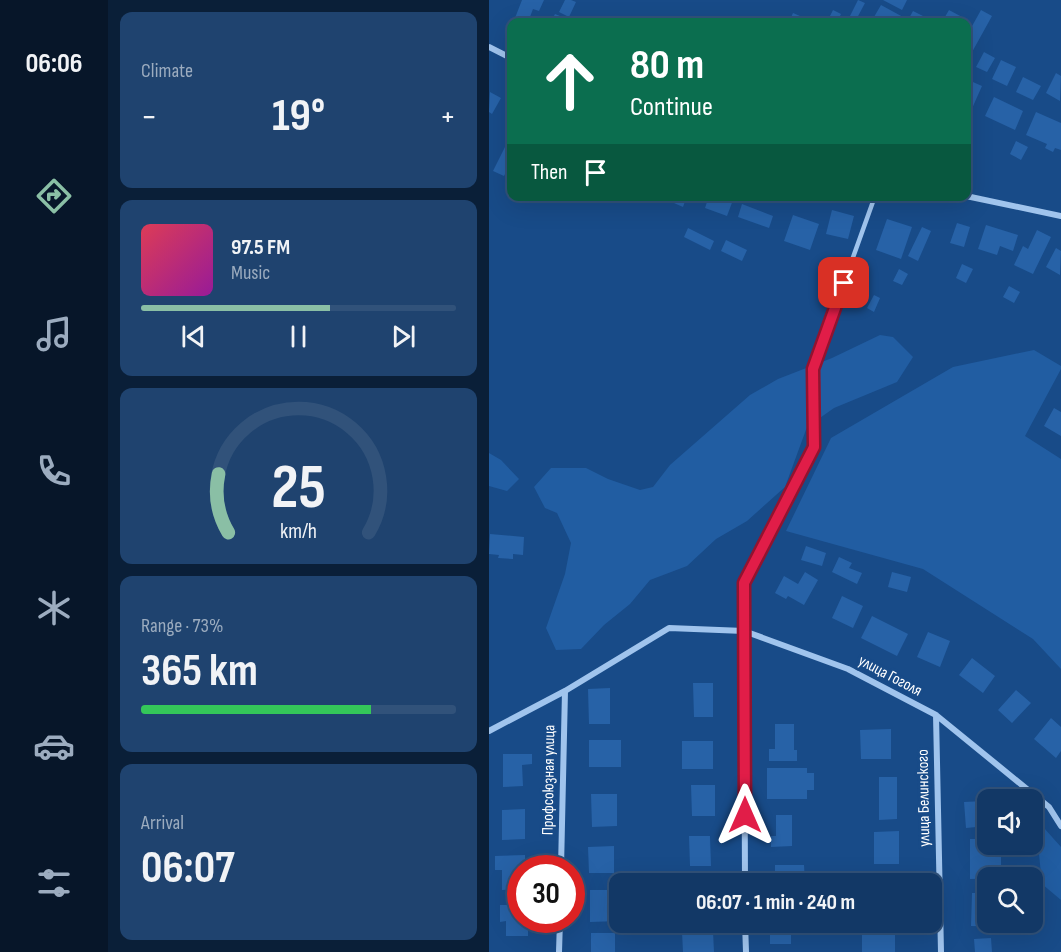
<!DOCTYPE html>
<html lang="en">
<head>
<meta charset="utf-8">
<style>
  body { margin:0; font-family:"Sofia Sans Condensed",sans-serif; background:#1f436f; color:#f1f3f6; height:100vh; display:flex; flex-direction:column; font-size:22px; white-space:nowrap }
  * { box-sizing:border-box; margin:0 }
  p { font-size:20px; color:#9cacbf }
  .icon { flex:none; width:33px; height:33px; fill:none; stroke:currentColor; stroke-width:2; stroke-linecap:round; stroke-linejoin:round }
  .map { position:relative; flex:1; overflow:hidden }
  .side { display:flex; flex-direction:column; gap:12px; padding:12px; background:#0a1f38; width:381px }
  .side>* { flex:none }
  .hud { position:absolute; left:18px; top:18px; width:464px; height:183px; border-radius:12px; box-shadow:0 6px 24px #0002,0 0 0 2px #31527a; background:#0b6e4f; color:#fff; overflow:hidden }
  .tools { position:absolute; left:488px; top:789px; display:grid; gap:12px }
  .tools a { display:grid; place-items:center; width:66px; height:66px; border-radius:12px; background:#123866; box-shadow:0 6px 24px #0002,0 0 0 2px #31527a; font-size:30px }
  .speed { position:absolute; left:18px; top:855px; display:flex; gap:12px; font-size:30px; font-weight:700; text-align:center }
  .speed>* { display:grid; place-content:center; width:78px; height:78px; border-radius:50%; background:#123866; box-shadow:0 6px 24px #0002,0 0 0 2px #31527a; line-height:1 }
  .speed .limit { border:9px solid #d22; background:#fff; color:#111 }
  .pin { position:absolute; display:grid; place-items:center; width:51px; height:51px; color:#fff; margin:-26px; border-radius:12px; box-shadow:0 3px 9px #0006 }
  .me { position:absolute; width:66px; margin:-33px; rotate:0deg; stroke-linejoin:round; filter:drop-shadow(0 0 4px #0008) }
  .turn { display:flex; align-items:center; gap:21px; height:126px; padding:0 24px; font-size:27px }
  .turn .icon { width:78px; height:78px; stroke-width:2.5 }
  .turn b { display:block; font-size:42px; line-height:51px }
  .then { display:flex; align-items:center; height:57px; padding:0 24px; background:#0003; gap:12px; font-size:22px }
  .big { font-size:45px; font-weight:700; line-height:1.1 }
  .side .widget { flex:1; display:flex; flex-direction:column; justify-content:center; gap:9px; min-width:0; padding:0 21px; border-radius:12px; background:#1f436f }
  .side .dial { align-items:center; gap:0 }
  .dial svg { height:156px; overflow:visible; fill:none; stroke:#31527a; stroke-width:7; stroke-linecap:round; text-anchor:middle }
  .dial text { fill:#f1f3f6; stroke:none }
  .song { display:flex; align-items:center; gap:18px }
  .cover { width:72px; height:72px; border-radius:9px; background:linear-gradient(135deg,hsl(350 70% 55%),hsl(300 70% 35%)) }
  .played { height:6px; border-radius:3px; background:linear-gradient(90deg,#8abfa5 60%,#31527a 60%) }
  .keys { display:flex; justify-content:space-around; direction:ltr }
  .heat { display:flex; justify-content:space-between; align-items:center; font-size:33px; direction:ltr }
  .charge { height:9px; border-radius:4px; background:linear-gradient(90deg,#34c759 73%,#31527a 0) }
  .trip { position:absolute; left:120px; top:873px; width:333px; height:60px; border-radius:12px; background:#123866; box-shadow:0 6px 24px #0002,0 0 0 2px #31527a; font-weight:700; line-height:60px; text-align:center }
  main { display:flex; flex:1; min-height:0 }
  .tabs { display:flex; flex-direction:column; width:108px; justify-content:space-around; align-items:center; background:#071629; color:#9cacbf }
  .tabs .icon { width:42px; height:42px }
  .tabs .active { color:#8abfa5 }
  .tabs b { font-size:27px; color:#f1f3f6 }
  .map>svg:first-child { display:block }
  .green { fill:#215da2 }
  .building { fill:#2762a7 }
  .lines { fill:none; stroke-linecap:round; stroke-linejoin:round }
  .lane { stroke:#a0c4ed; stroke-width:4.5 }
  .street { stroke:#a0c4ed; stroke-width:6 }
  .route-casing { stroke:#92132f; stroke-width:15 }
  .route { stroke:#e11d48; stroke-width:10 }
  .labels { text-anchor:middle; dominant-baseline:central; stroke-width:6; stroke-linejoin:round; paint-order:stroke }
  .street-label { font-size:16px; fill:#fff; stroke:#184b88 }
</style>
</head>
<body>
<main>
<nav class="tabs">
<b>06:06</b>
<svg class="icon active" aria-label="directions" viewBox="0 0 24 24"><path d="M12 3l9 9-9 9-9-9zM9 14v-3h6M13 9l2 2-2 2"/></svg>
<svg class="icon" aria-label="music" viewBox="0 0 24 24"><path d="M9 18V5l10-2v13"/><circle cx="6" cy="18" r="3"/><circle cx="16" cy="16" r="3"/></svg>
<svg class="icon" aria-label="phone" viewBox="0 0 24 24"><path d="M5 4h4l2 5-3 2q2 4 5 5l2-3 5 2v4C11 20 4 13 5 4z"/></svg>
<svg class="icon" aria-label="climate" viewBox="0 0 24 24"><path d="M12 3v18M4 7l16 10M4 17L20 7"/></svg>
<svg class="icon" aria-label="car" viewBox="0 0 24 24"><path d="M5 17H2v-5l4-1 3-4h7l3 4 3 1v5h-3M9 17h6M6 11h13"/><circle cx="7" cy="17" r="2"/><circle cx="17" cy="17" r="2"/></svg>
<svg class="icon" aria-label="filters" viewBox="0 0 24 24"><path d="M4 7h16M4 17h16"/><circle cx="9" cy="7" r="2"/><circle cx="15" cy="17" r="2"/></svg>
</nav>
<section class="side">
<div class="widget"><p>Climate</p>
<div class="heat"><a>−</a><b class="big">19°</b><a>+</a></div>
</div>
<div class="widget">
<div class="song"><i class="cover"></i><div><b>97.5 FM</b><p>Music</p></div></div>
<div class="played"></div>
<div class="keys"><svg class="icon" aria-label="previous" viewBox="0 0 24 24"><path d="M18 5L8 12l10 7zM5 5v14"/></svg><svg class="icon" aria-label="pause" viewBox="0 0 24 24"><path d="M8 5v14M16 5v14"/></svg><svg class="icon" aria-label="next" viewBox="0 0 24 24"><path d="M6 5l10 7-10 7zM19 5v14"/></svg></div>
</div>
<div class="widget dial"><svg viewBox="0 0 100 80">
<path d="M14 69A42 42 0 1 1 86 69"/>
<path d="M14 69A42 42 0 0 1 9 39" stroke="#8abfa5"/>
<text x="50" y="56" font-size="32" font-weight="700">25</text>
<text x="50" y="72" font-size="11">km/h</text>
</svg></div>
<div class="widget"><p>Range · 73%</p><b class="big">365 km</b><div class="charge"></div></div>
<div class="widget"><p>Arrival</p><b class="big">06:07</b></div>
</section>
<div class="map">
<svg width="572" height="952" viewBox="0 0 572 952">
  <rect width="100%" height="100%" fill="#184b88"/>
  <path class="green" d="M391,335L404,337L424,357L408,382L345,408L318,427L296,487L258,521L227,539L198,566L161,580L141,604L115,625L92,649L67,650L57,628L76,574L82,543L68,513L56,508L45,487L62,468H97L119,479L151,490L164,487L181,465L261,395L289,379L343,358Z
    M545,350L572,366V369L536,436L572,459V669L544,639L434,569L297,531L342,438L464,367Z
    M0,453L12,460L30,479L18,491L0,486Z
    M555,828L572,847V900L553,884L549,844Z"/>
  <path class="building" d="M33,0H55L50,11L44,9L39,22L26,18Z
    M76,0H82L87,2L80,17L70,12Z
    M369,0L376,3L367,20L361,16Z
    M394,0H418L413,10Z
    M392,5L414,17L411,22H396L385,17Z
    M344,10L352,14L348,22H338Z
    M460,10L473,17L469,22H453Z
    M492,10L503,16L477,63V37Z
    M424,11L434,16L431,22H418Z
    M304,13L325,22H300Z
    M66,14L86,22H62Z
    M495,52L506,58L498,72L487,67Z
    M512,60L527,67L518,86L503,79Z
    M567,73L572,76L571,101L557,93Z
    M534,77L552,86L544,100L527,92Z
    M477,79L493,86L477,122Z
    M1,92L12,98L3,114L0,112Z
    M505,97L534,111L526,130L496,116Z
    M547,112L572,123V150L566,148L564,152L556,148L558,144L537,135Z
    M527,141L539,147L532,160L521,154Z
    M17,145L22,148V162L15,176L4,171Z
    M169,196H198L194,207Z
    M220,196H235L244,200L238,216L216,208Z
    M253,204L284,216L280,228L249,217Z
    M343,210L365,216L359,239L337,234Z
    M304,215L330,224L321,250L295,241Z
    M398,219L423,227L412,259L387,250Z
    M468,223L481,227L475,247L461,243Z
    M497,225L529,235L524,251L511,246L508,255L489,249Z
    M433,227L442,231L429,261L419,256Z
    M199,228L225,241L221,250L195,237Z
    M548,230L562,237L544,274L525,265L534,246L539,249Z
    M237,240L258,250L253,261L232,251Z
    M567,248L572,251L571,275L557,267Z
    M473,264L484,269L477,283L467,278Z
    M410,269L419,274L413,285L404,281Z
    M520,286L531,292L525,303L514,297Z
    M385,295L391,298L385,312L378,308Z
    M565,408L572,412V436L555,426Z
    M1,534L35,537L34,555L24,554V559L9,558L10,555L0,554Z
    M317,546L337,553L333,566L312,560Z
    M350,557L363,563L360,568L373,573L368,584L343,572Z
    M316,572L329,580L315,605L299,596L297,599L286,593L295,576L309,584Z
    M403,572L422,577L418,592L399,587Z
    M353,596L374,606L364,628L343,618Z
    M383,616L419,634L408,656L372,638Z
    M439,632L461,641L451,667L428,657Z
    M483,658L506,676L494,693L470,675Z
    M204,683H224V717H205Z
    M121,688V724H100L99,689Z
    M527,690L542,703L523,723L509,710Z
    M562,718L572,727V751L567,758L545,739Z
    M286,724H305V750H308V761H280V749H286Z
    M402,729V759H372L371,730Z
    M100,740H132V767H100Z
    M193,741H224V769H193Z
    M14,754H43V764L33,765L34,786L14,787Z
    M278,768H318V773H325V790H318V799H278Z
    M390,777H408V819L390,820Z
    M202,785H226V816H203Z
    M102,794H128V826L103,827Z
    M496,801L498,826L477,828L475,802Z
    M36,809V839L13,840V810Z
    M287,815H303V846L282,847V836H287Z
    M410,831V864H385V832Z
    M200,836H221L222,866H201Z
    M481,839H498V844H512V878L481,879Z
    M125,846V873H100L99,847Z
    M36,855V868H32V889L13,890V870H6V856Z
    M286,865H315L316,884H286Z
    M101,890H130V921L101,922Z
    M483,893H498V922H513V927L482,926Z
    M11,905H32V920H35V925H39V936H17V921L11,922Z
    M286,922H320V934H302V944H281V932H286Z
    M384,925L385,935H406V952H373V926Z
    M224,931L225,952H194L193,932Z
    M102,933H126V952H102Z
    M502,938L503,952H486L485,939Z"/>
  <g class="lines">
    <path class="lane" d="M255,631V583L325,447L324,369L386,196"/>
    <path class="street" d="M0,47L22,58
      M477,196L572,216
      M255,631L256,884
      M447,715L452,952
      M0,731L76,691L180,628L255,631L359,669L447,715L560,807L572,826
      M72,868L76,691
      M256,922L257,952
      M70,952L71,920"/>
  </g>
  <g class="lines">
    <defs>
      <path id="route" d="M256,815L255,583L325,447L324,369L355,283"/>
    </defs>
    <use href="#route" class="route-casing"/>
    <use href="#route" class="route"/>
  </g>
  <g class="labels">
    <g class="street-label">
      <text transform="translate(401 676) rotate(28)">улица Гоголя</text>
      <text transform="translate(60 780) rotate(-89)">Профсоюзная улица</text>
      <text transform="translate(435 798) rotate(-91)">улица Белинского</text>
    </g>
  </g>
</svg>
<div class="tools">
<a><svg class="icon" aria-label="sound" viewBox="0 0 24 24"><path d="M4 9h4l5-4v14l-5-4H4zM17 9q2 3 0 6"/></svg></a>
<a><svg class="icon" aria-label="search" viewBox="0 0 24 24"><circle cx="10" cy="10" r="6"/><path d="M15 15l6 6"/></svg></a>
</div>
<div class="speed"><div class="limit">30</div></div>
<div class="pin" style="left:355px;top:283px;background:#d93025"><svg class="icon" aria-label="arrive" viewBox="0 0 24 24"><path d="M6 21V4h12l-3 4 3 4H6"/></svg></div>
<svg class="me" style="left:256px;top:815px" viewBox="-20 -20 40 40"><path d="M0-17L14 15 0 8-14 15z" fill="#e11d48" stroke="#fff" stroke-width="4"/></svg>
<div class="trip">06:07 · 1 min · 240 m</div>
<div class="hud">
<div class="turn"><svg class="icon" aria-label="ahead" viewBox="0 0 24 24"><path d="M12 20V5M6 11l6-6 6 6"/></svg><div><b>80 m</b>Continue</div></div>
<div class="then">Then<svg class="icon" aria-label="arrive" viewBox="0 0 24 24"><path d="M6 21V4h12l-3 4 3 4H6"/></svg></div>
</div>
</div>
</main>
</body>
</html>
